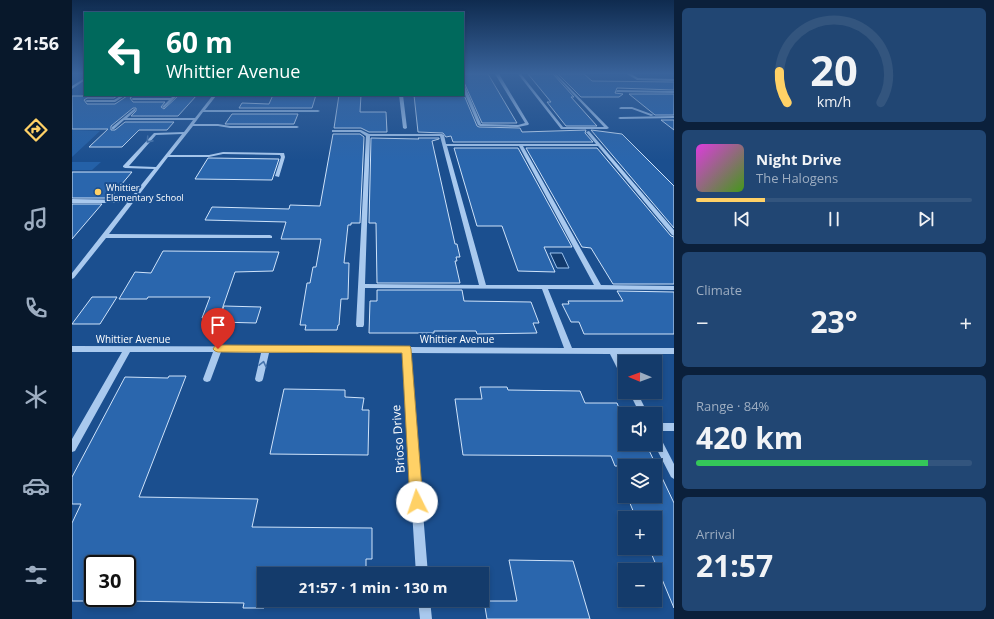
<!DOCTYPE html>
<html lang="en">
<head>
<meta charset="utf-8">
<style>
  body { margin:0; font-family:"Open Sans",sans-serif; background:#214673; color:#f1f3f6; height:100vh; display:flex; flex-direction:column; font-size:15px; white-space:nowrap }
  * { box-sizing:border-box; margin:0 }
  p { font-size:13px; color:#9dadc1 }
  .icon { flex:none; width:22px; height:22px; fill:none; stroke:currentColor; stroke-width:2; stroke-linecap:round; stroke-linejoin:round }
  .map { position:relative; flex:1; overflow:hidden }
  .details { display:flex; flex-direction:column; gap:8px; padding:8px; background:#0b203b; width:320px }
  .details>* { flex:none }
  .guide { position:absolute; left:12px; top:12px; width:380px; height:84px; border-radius:0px; box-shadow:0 2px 6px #0003,0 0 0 1px #33557e; background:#00695c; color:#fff; overflow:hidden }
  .needle { width:26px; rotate:271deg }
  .buttons { position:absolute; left:546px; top:355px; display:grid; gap:8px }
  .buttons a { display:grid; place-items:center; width:44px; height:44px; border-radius:0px; background:#143b6b; box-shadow:0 2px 6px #0003,0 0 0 1px #33557e; font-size:20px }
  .speed { position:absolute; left:12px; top:555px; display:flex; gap:8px; font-size:20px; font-weight:700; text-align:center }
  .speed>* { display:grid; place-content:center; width:52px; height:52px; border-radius:50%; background:#143b6b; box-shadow:0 2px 6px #0003,0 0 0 1px #33557e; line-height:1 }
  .speed .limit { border:2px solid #111; border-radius:6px; background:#fff; color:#111 }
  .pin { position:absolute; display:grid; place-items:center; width:34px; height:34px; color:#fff; margin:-41px -17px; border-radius:50% 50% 50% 0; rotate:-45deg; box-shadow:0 0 4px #0007 }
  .pin .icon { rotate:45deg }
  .me { position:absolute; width:44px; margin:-22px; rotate:356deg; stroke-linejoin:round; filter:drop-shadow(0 0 3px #0008) }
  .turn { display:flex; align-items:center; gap:14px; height:84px; padding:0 16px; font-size:18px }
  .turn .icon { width:52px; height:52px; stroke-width:2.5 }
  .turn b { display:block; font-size:28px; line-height:34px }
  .big { font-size:30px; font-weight:700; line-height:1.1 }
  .details .widget { flex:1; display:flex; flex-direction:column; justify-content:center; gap:6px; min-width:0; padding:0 14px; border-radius:6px; background:#214673 }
  .details .dial { align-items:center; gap:0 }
  .dial svg { height:104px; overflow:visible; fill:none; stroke:#33557e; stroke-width:7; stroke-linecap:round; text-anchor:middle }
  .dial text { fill:#f1f3f6; stroke:none }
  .song { display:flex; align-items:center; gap:12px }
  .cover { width:48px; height:48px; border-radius:6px; background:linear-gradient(135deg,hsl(300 70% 55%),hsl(100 70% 35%)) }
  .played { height:4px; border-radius:2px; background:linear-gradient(90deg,#ffd166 25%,#33557e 25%) }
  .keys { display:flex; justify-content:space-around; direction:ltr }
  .heat { display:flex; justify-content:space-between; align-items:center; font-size:22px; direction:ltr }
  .charge { height:6px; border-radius:3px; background:linear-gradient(90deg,#34c759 84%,#33557e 0) }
  .trip { position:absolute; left:185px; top:567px; width:232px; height:40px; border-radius:0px; background:#143b6b; box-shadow:0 2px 6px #0003,0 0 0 1px #33557e; font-weight:700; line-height:40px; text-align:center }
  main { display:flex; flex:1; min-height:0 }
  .tab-bar { display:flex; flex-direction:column; width:72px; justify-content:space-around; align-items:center; background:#08182b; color:#9dadc1 }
  .tab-bar .icon { width:28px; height:28px }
  .tab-bar .on { color:#ffd166 }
  .tab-bar b { font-size:18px; color:#f1f3f6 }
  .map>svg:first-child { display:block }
  .green { fill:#2461a8 }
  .water { fill:#123a6d; stroke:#9cc4f0 }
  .building { fill:#2a66ad; stroke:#cfe3fa }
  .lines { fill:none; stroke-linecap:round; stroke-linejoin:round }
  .minor { fill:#a9c9ee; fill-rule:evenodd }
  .oneway { stroke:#4674ac }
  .route { fill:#ffd166; stroke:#a68842 }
  .poi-dot { fill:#ffd166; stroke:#1b4f8f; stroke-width:1.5 }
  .labels { text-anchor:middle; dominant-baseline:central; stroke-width:4; stroke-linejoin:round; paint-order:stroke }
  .far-poi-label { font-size:9px; fill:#fff; stroke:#1b4f8f; text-anchor:start }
  .street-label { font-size:10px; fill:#fff; stroke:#1b4f8f }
  .near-street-label { font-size:12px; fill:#fff; stroke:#1b4f8f }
</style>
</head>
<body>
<main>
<nav class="tab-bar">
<b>21:56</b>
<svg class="icon on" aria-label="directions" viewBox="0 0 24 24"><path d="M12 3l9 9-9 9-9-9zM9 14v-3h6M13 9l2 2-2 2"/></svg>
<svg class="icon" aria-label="music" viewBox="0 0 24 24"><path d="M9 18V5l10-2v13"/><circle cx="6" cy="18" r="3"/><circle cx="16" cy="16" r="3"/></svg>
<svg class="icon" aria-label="phone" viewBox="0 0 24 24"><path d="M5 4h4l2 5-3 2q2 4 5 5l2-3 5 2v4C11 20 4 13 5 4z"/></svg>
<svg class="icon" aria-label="climate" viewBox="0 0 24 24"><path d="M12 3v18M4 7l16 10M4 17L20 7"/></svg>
<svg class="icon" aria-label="car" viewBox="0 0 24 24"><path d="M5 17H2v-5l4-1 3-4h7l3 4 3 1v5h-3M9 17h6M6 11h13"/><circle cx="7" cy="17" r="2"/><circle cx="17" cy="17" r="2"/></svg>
<svg class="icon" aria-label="filters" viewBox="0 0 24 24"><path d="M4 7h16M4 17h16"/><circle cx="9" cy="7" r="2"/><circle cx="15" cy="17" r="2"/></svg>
</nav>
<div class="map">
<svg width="602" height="619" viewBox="0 0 602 619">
  <rect width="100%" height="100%" fill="#1b4f8f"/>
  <path class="green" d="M0,130L28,131L0,157Z
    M0,162H29L20,170H0Z"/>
  <path class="water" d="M478,253H490L497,268H485Z"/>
  <path class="building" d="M391,74H416L445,123H410L391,80Z
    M456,74H481L502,97H499L525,126H494L475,102H479Z
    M486,74H512L520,81L602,82V90L545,88L543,93L551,94L547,97H509Z
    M557,94H602V115H583Z
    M69,95H100L98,96H61L58,98L61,102H93L89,107L92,109L107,95H125L106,116H59L64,111V108H61L39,126V130H43L53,122H102L95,130H67L50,147H17L36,129H0V96H45L42,98H15L12,100L15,104H43L55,96H68Z
    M201,95H244L240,108H167L170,103L197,104Z
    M267,95H289L288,112H314L315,132H297L289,128H262Z
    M342,95H392L405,126L407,127L448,128L450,132L514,130L513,133L521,142H381L379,136L374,137L371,133L346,132Z
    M160,114H226L222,124H153Z
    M589,120H602V130Z
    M519,130L550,134L602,186V228Z
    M261,134H288L292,137L288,223H279V225H276L272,263H277L276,299H269L267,325H266L265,330H233L234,325H228L235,283H238L241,267H244L249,239H209L214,222L133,220L140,207L217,209L218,205L248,206Z
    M299,138L347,139L346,138H367V139L360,141L383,244H385L388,257H384L385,261H383L388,283H305L304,223H297Z
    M382,148H446L500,247H472L483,272L446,271L430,226H405Z
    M454,148H525L599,236L602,237V284H541L519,248L510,247Z
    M136,158H138L207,159L200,180L123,179Z
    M0,172H60L38,198H0Z
    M0,204H30L0,239Z
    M91,251L207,252L201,271L163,272L147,318H130L138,297H76L75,299H47L63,272L79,273Z
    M305,290H390L392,301L459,302L467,323H461L465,333L405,334L404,331H362V333H297L298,301H305Z
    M545,291L602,292V334H512L507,322H499L490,304H497L496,301H551Z
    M20,297H45L28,324H0Z
    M152,306L189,307L184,323L146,322Z
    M97,376H114L67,497L186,499L180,527L300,528V559H294V572H269V574H192V608H171L172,603L55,601V564H21V601H0V523L9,504H0V477L53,377L96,378Z
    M408,387H435L436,390L508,391L513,403H545L547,408H553V444H574L602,503V608L577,548H583V518H564L555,496H583V466H543L539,456L391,455L383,399H410Z
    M212,389L273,390V397L292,398L290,410H297L296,455L198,454Z
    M437,560L501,561L518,619H415L412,601H445Z"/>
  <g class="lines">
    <path class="minor" d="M423,74H427L457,124L456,125L446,127L408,126L406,125L391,90V85L393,86L409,124L446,125L453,123Z
      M446,74H449L491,127H532L482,74H484L537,128L535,129H489Z
      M555,74H559L566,78L602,79V81L565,80Z
      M13,78V80L0,89V86Z
      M545,90L602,91V93L544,92Z
      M50,95H54L43,102H15L13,101L15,100H42Z
      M102,95H106L92,108L90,107L97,100H61L59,99L61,98H99Z
      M141,95H198L196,96H144L133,110H246L248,111L246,112H131L122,124H146L158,126H225L227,127L225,128H158L146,126H121L98,155H137L151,152L210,153H212L213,157L207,177L203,176L209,157L208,155L151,154L137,157H96L37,234L198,235L200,236V238H34L2,278L0,279V273L55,203H0V199L57,200L82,169L53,168L51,167V166L82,133L112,132L121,120H52L42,129H40V127L62,109H63V111L55,118H123ZM110,134L84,167L57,166L84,135Z
      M327,95H331L335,128L333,129L331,128Z
      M549,107H560L582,115L579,116L560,109H548L547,108Z
      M602,116V118L548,119L546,118L548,117Z
      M260,130H289L297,134H370L372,135L374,144H524L514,132L517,131L602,230V236L600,235L526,146H451L529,285L602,286V290L476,289L500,348H602V354H546L553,368V379L550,378L538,354L338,353L356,574H344L330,353H197L191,379L190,381L187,382L184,381L183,379L189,353L149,352L139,379L138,381L135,382L132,381L131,379L141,352H58L3,451L0,452V439L50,352H0V346L331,347L334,346L337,347L492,348L470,289L293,288L292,325L291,327H285L284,325L294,136L288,132H260ZM298,136H368L407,285L293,284ZM375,146H447L522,285H414Z
      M557,392H565L576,414H568Z
      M583,423H602V431H583Z
      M583,432L586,433L602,464V479L599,477L582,444Z
      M346,600H358L360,619H348Z"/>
  </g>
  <defs><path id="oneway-chevron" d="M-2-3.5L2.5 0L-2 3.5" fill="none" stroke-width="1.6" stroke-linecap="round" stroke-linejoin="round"/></defs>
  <g class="oneway">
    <use href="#oneway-chevron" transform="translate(77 140) rotate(132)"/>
    <use href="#oneway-chevron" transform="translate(191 364) rotate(-77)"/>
  </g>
  <linearGradient id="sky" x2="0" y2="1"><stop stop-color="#0f2b4f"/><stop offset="0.46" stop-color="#39639b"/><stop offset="1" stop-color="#39639b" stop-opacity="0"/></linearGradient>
  <rect width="602" height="160" fill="url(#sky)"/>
  <path class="route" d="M146,345L338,346L339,349L351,502L349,506L345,508L340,506L338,502L330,353L146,352L143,351L141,349L143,346Z"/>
  <circle class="poi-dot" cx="26" cy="192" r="4"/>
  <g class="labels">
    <g class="far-poi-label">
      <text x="34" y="187">Whittier<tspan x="34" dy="10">Elementary School</tspan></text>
    </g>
    <g class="street-label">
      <text x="61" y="339">Whittier Avenue</text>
      <text x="385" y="339">Whittier Avenue</text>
    </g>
    <g class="near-street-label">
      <text transform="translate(326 439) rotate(-94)">Brioso Drive</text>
    </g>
  </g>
</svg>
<div class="buttons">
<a><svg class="needle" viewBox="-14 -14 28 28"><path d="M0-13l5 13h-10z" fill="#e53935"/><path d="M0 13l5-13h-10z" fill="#9dadc1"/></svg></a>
<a><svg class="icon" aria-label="sound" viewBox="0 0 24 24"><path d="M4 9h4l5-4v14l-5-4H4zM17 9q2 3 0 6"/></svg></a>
<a><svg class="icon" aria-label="layers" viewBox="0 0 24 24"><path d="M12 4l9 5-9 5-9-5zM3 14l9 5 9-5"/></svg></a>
<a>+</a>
<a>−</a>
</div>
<div class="speed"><div class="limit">30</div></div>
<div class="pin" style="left:146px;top:349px;background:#d93025"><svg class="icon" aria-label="arrive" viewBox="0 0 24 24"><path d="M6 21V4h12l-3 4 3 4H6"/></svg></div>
<svg class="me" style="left:345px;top:502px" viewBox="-20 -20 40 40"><circle r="19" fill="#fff"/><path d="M0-13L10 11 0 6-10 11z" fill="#ffd166"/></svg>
<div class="trip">21:57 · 1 min · 130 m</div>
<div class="guide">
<div class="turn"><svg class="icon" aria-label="left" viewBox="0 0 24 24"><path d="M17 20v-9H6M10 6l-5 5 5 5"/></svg><div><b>60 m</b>Whittier Avenue</div></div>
</div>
</div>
<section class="details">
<div class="widget dial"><svg viewBox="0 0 100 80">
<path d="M14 69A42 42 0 1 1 86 69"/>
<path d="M14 69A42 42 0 0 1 8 45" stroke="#ffd166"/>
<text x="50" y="56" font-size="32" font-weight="700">20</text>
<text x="50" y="72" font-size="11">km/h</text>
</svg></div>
<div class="widget">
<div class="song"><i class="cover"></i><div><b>Night Drive</b><p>The Halogens</p></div></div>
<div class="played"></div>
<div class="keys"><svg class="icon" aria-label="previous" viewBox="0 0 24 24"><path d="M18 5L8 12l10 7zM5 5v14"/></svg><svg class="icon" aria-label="pause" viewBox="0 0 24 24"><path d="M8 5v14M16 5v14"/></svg><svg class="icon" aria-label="next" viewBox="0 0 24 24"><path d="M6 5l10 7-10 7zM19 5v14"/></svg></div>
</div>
<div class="widget"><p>Climate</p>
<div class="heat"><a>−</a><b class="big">23°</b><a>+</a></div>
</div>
<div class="widget"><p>Range · 84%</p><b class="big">420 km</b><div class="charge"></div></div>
<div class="widget"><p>Arrival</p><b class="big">21:57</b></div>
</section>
</main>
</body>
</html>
